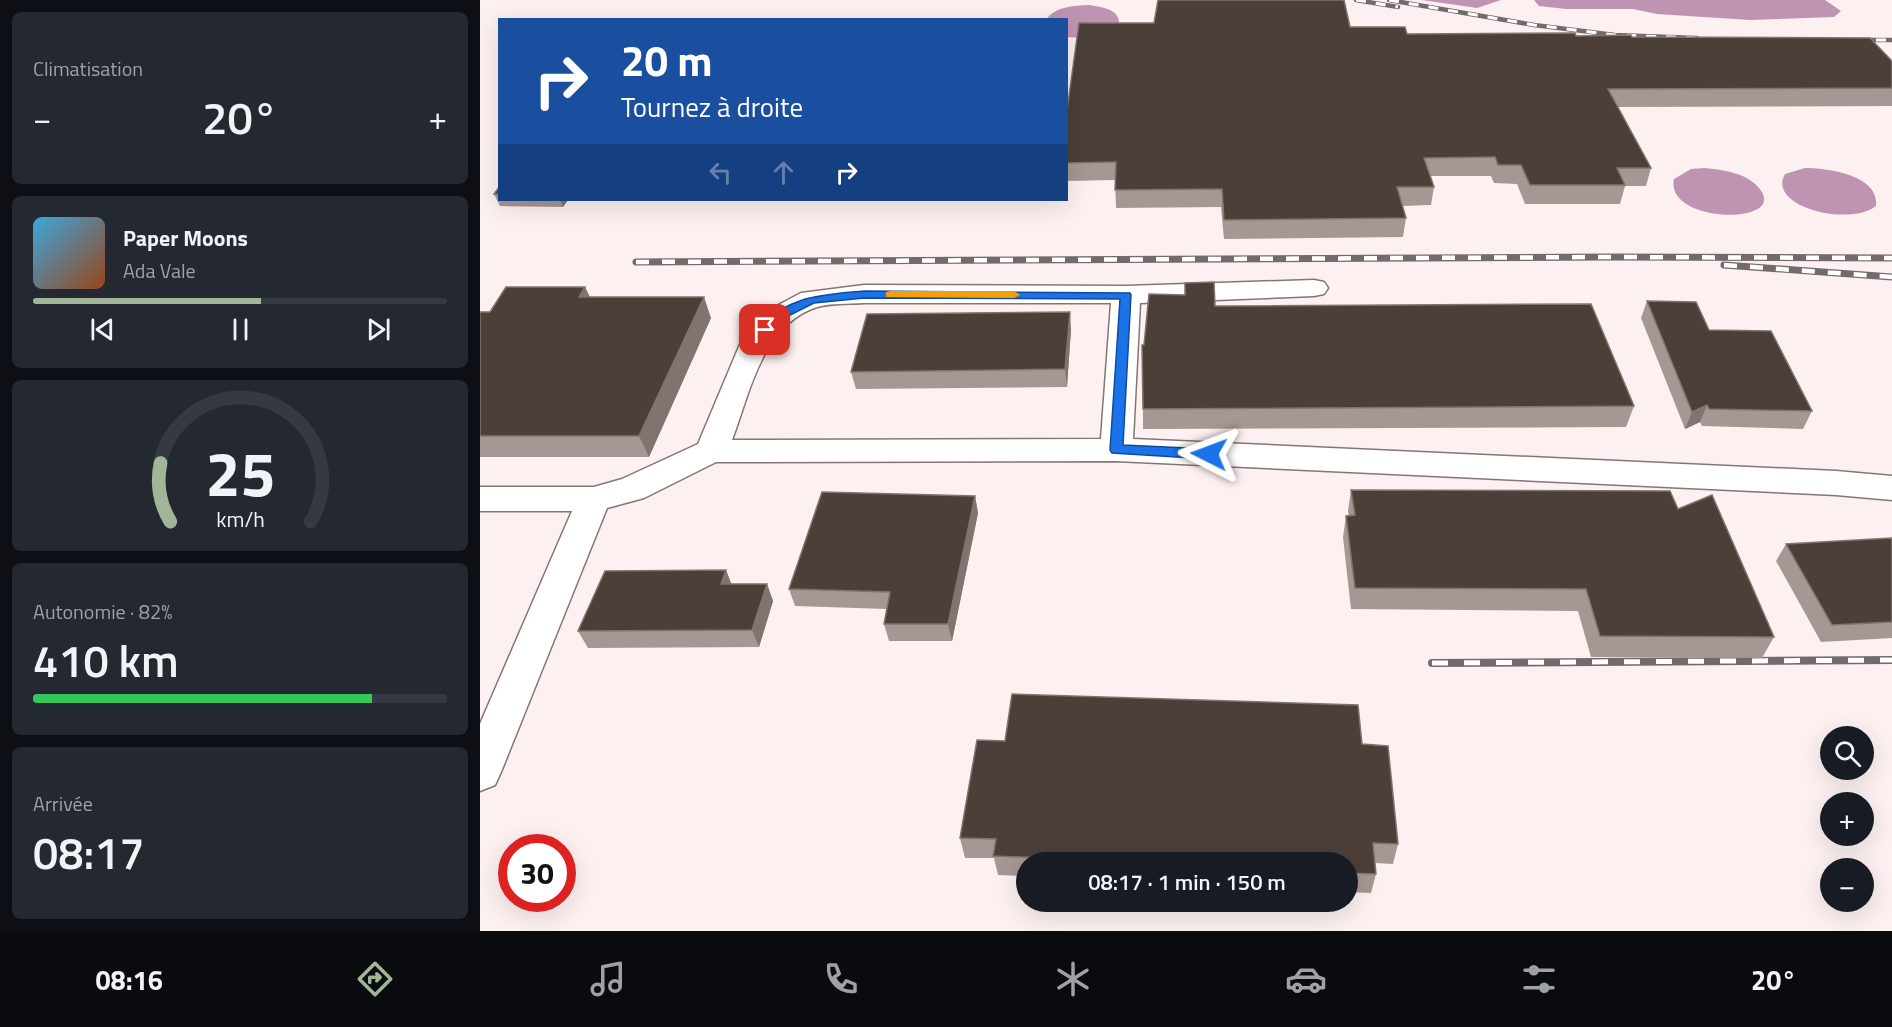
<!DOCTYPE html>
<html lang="fr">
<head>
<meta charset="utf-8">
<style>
  body { margin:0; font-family:"Titillium Web",sans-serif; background:#242831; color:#f1f3f6; height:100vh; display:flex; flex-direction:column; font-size:22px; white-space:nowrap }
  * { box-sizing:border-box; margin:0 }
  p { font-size:20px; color:#9ea1a6 }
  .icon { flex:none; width:33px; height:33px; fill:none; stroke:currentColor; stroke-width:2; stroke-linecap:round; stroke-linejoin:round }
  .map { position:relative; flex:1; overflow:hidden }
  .details { display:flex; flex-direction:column; gap:12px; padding:12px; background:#0d0f14; width:480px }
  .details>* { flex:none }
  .banner { position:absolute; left:18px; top:18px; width:570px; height:183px; border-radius:0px; box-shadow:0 6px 24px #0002; background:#1a4fa0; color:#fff; overflow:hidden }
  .fabs { position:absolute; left:1340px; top:726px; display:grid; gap:12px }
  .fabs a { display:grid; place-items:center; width:54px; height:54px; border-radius:50%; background:#171b24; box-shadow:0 6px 24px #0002; font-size:30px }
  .speed { position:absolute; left:18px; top:834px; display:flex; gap:12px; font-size:30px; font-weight:700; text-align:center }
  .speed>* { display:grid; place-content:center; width:78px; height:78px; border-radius:50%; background:#171b24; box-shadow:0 6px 24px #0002; line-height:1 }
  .speed .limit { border:9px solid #d22; background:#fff; color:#111 }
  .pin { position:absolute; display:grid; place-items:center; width:51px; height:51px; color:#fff; margin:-26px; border-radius:12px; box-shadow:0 3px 9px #0006 }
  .me { position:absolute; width:66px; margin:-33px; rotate:273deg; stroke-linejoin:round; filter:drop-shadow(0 0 4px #0008) }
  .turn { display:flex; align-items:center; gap:21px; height:126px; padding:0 24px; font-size:27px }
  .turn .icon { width:78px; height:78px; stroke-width:2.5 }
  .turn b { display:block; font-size:42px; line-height:51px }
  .lanes { display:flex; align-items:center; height:57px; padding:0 24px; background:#0003; justify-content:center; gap:30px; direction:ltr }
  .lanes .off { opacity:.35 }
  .big { font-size:45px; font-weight:600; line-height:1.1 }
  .details .widget { flex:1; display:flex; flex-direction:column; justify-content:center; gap:9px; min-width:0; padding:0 21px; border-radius:9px; background:#242831 }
  .details .dial { align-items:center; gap:0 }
  .dial svg { height:156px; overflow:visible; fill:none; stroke:#363941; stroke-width:7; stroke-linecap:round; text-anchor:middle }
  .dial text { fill:#f1f3f6; stroke:none }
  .song { display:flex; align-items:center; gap:18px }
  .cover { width:72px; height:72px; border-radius:9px; background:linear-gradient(135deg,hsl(200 70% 55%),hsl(20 70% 35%)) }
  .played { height:6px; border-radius:3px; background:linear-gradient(90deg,#a1b598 55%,#363941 55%) }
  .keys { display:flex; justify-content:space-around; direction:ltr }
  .heat { display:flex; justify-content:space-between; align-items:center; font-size:33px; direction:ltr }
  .charge { height:9px; border-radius:4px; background:linear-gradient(90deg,#34c759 82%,#363941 0) }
  .trip { position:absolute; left:536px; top:852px; width:342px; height:60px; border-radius:30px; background:#171b24; box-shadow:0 6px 24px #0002; font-weight:600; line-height:60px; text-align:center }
  .dock { display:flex; height:96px; justify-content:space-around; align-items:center; background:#090b0e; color:#9ea1a6 }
  .dock .icon { width:42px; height:42px }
  .dock .selected { color:#a1b598 }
  .dock b { font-size:27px; color:#f1f3f6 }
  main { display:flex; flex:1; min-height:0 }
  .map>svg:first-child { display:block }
  .water { fill:#bf94b3 }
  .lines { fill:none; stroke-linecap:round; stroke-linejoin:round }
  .minor-casing { stroke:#877574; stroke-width:3 }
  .minor { fill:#fff; fill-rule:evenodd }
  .rail-far2-casing { stroke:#736a69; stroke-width:4.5 }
  .rail-far1-casing { stroke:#736a69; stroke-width:7 }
  .rail-casing { stroke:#736a69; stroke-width:8 }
  .rail-far2 { stroke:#fff; stroke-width:3; stroke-dasharray:10; stroke-linecap:butt }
  .rail-far1 { stroke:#fff; stroke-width:4.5; stroke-dasharray:13; stroke-linecap:butt }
  .rail { stroke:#fff; stroke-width:5; stroke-dasharray:16; stroke-linecap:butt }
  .wall { fill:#a49794 }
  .shaded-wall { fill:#81736f }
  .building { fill:#4c3e38; stroke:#81736f; stroke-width:1.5 }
  .route { fill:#1a73e8; stroke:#114b97; stroke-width:1.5 }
  .slow { fill:#f59e0b }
</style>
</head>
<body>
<main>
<section class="details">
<div class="widget"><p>Climatisation</p>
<div class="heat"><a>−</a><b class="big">20°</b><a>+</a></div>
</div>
<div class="widget">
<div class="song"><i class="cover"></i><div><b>Paper Moons</b><p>Ada Vale</p></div></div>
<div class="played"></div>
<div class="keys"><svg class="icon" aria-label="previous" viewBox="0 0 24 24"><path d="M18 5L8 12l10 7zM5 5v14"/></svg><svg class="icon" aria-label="pause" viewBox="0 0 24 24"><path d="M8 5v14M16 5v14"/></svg><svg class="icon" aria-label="next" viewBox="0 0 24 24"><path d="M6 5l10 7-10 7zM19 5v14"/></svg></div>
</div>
<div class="widget dial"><svg viewBox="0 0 100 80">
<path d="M14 69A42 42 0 1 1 86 69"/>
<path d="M14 69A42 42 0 0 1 9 39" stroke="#a1b598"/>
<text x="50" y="56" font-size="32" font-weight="700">25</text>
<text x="50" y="72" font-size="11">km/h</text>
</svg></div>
<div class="widget"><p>Autonomie · 82%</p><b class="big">410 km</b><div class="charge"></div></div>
<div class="widget"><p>Arrivée</p><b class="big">08:17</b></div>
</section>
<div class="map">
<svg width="1412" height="931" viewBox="0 0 1412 931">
  <rect width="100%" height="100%" fill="#fdf0f0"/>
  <path class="water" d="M942,0H1021L997,8Z
    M1054,0H1345L1361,11L1354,17L1270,20L1177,14L1153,9H1086L1059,6Z
    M609,5C621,7 641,9 639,25L601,38L587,37L586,20H566C575,6 594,6 609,5Z
    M1225,168C1243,170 1267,173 1279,188C1311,226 1184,224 1194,179L1211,169Z
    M1325,168C1347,168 1400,175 1396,206C1371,227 1286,207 1305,174Z"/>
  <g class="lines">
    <defs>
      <path id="minor" d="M834,280L844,282L848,288L844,294L834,296L660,303L653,439L1356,471L1412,476V500L1356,495L636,461L236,462L164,498L127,508L21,772L15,785L0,791V724L92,511H0V487H114L142,479L218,444L263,337L287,311L321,293L384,285L646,286ZM384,303H631L621,439L252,440C270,392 282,325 337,307C351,303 369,304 384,303Z"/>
    </defs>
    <use href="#minor" class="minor-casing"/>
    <use href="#minor" class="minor"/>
    <defs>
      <path id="rail-far2" d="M876,0L918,7
        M909,0L1054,25L1135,35L1217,38
        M1376,40H1412"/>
      <path id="rail-far1" d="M156,262L1126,257L1412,258
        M1244,265L1412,277"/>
      <path id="rail" d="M952,663L1412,660"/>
    </defs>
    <use href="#rail-far2" class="rail-far2-casing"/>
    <use href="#rail-far1" class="rail-far1-casing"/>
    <use href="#rail" class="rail-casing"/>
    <use href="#rail-far2" class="rail-far2"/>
    <use href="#rail-far1" class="rail-far1"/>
    <use href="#rail" class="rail"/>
  </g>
  <path class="wall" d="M870,27L927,34L1096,36L1152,37L1412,61V106L1137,107L1171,168L1166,186H1145L1140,204H1045L1037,184L1014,183L1011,176H950L954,187L951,205L922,206L926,218L923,237L744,239L741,207L636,208L635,180L586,181V118Z
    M20,186V200H88L83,207L20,206L14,194Z
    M105,287L110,297L231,318L169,457H0V312H10Z
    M1167,301L1229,330L1332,411L1323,429L1222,426L1220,422L1205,429L1161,318Z
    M735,306L1154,406L1146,427L663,429V409L664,345Z
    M591,329L587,387L376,389L371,372Z
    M871,490L1198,509L1294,637L1282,658L1111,657L1098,611L871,609L863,537L866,516H869L868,511Z
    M495,496L498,513L472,641H409L404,624L407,609L315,606L309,589Z
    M1412,538V638L1341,642L1296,561L1306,544Z
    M246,570L251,584H287L293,601L279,647L108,648L98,631Z
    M882,744L918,844L913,864L895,863L896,874L891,893L867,892V862H546V876L518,875L514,858H485L480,838Z
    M793,902H825V903Z"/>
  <path class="shaded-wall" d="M80,200H88L83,207Z
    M105,287L115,308L99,297Z
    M224,297L231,318L169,457L159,436Z
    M590,312L591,329L587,387L585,369Z
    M1227,405L1220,422L1205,429L1212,412Z
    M495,496L498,513L472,641L468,624Z
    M246,570L253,588L241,584Z
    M287,584L293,601L279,647L272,630Z"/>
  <path class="building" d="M678,0H864L870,27H925L927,34L1095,33L1096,36L1151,35L1152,37L1390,38L1412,61V88L1128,89L1171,168H1137L1145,185H1050L1041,165H1018L1015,157L944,158L954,187H917L926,218L744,220L742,189L635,190L636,162L586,163V118L599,23H674Z
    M20,186V194H14Z
    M734,282L735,306L1111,304L1154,406L663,409L662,345H664L669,294L705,295V283Z
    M26,287H105L99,297H224L159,436H0V312H10Z
    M1167,301L1216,302L1229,330L1291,331L1332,411L1229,409L1227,405L1212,412Z
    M590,312L585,369L371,372L387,314Z
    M871,490L1190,491L1198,509L1232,495L1294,637L1120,636L1106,589L875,588L866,516L875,515Z
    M342,492L495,496L468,624H404L410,592L309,589Z
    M1412,538V622L1352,625L1306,544Z
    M246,570L241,584H287L272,630L98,631L125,571Z
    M532,694L878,705L882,744L908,746L918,844L893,843L896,874L867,873V862H627V860L513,856L516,839L480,838L497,740L525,741Z"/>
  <path class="route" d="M384,291L650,293L651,295L643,445L729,449L736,454L729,459L632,453L630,450L640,299L384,298L334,303L302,319L290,333H281L279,330C305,295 344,295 384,291Z"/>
  <path class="slow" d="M410,291H534L540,295L534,298L406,297V292Z"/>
</svg>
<div class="fabs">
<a><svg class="icon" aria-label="search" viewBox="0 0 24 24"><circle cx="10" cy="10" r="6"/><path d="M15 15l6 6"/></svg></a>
<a>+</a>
<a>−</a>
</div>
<div class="speed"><div class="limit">30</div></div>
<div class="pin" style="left:285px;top:330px;background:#d93025"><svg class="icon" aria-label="arrive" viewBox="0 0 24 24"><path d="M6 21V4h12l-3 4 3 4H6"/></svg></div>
<svg class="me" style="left:729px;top:454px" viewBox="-20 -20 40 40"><path d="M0-17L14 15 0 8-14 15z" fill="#1a73e8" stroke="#fff" stroke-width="4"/></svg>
<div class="trip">08:17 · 1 min · 150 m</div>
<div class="banner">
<div class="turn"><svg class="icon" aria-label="right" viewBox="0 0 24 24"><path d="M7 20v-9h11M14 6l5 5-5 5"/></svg><div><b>20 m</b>Tournez à droite</div></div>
<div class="lanes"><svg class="icon off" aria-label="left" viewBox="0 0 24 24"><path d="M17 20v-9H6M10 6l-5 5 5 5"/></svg><svg class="icon off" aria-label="ahead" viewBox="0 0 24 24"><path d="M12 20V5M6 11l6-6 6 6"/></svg><svg class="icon" aria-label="right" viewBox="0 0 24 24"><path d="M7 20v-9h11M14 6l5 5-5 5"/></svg></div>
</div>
</div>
</main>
<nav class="dock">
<b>08:16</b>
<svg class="icon selected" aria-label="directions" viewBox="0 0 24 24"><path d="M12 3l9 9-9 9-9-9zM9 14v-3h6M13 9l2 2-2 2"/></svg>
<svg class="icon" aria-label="music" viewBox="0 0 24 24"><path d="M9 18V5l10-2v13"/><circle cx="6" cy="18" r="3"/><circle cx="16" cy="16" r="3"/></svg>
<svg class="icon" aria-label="phone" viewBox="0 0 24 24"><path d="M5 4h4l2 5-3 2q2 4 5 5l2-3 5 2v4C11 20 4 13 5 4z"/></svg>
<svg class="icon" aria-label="climate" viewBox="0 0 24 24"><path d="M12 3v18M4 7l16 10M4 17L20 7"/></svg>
<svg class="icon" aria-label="car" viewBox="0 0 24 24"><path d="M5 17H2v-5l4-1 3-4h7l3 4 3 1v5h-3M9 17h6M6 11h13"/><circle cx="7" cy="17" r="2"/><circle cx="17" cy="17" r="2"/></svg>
<svg class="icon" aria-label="filters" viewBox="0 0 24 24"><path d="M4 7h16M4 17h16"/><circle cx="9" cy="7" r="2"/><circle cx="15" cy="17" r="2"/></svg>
<b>20°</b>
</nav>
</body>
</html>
